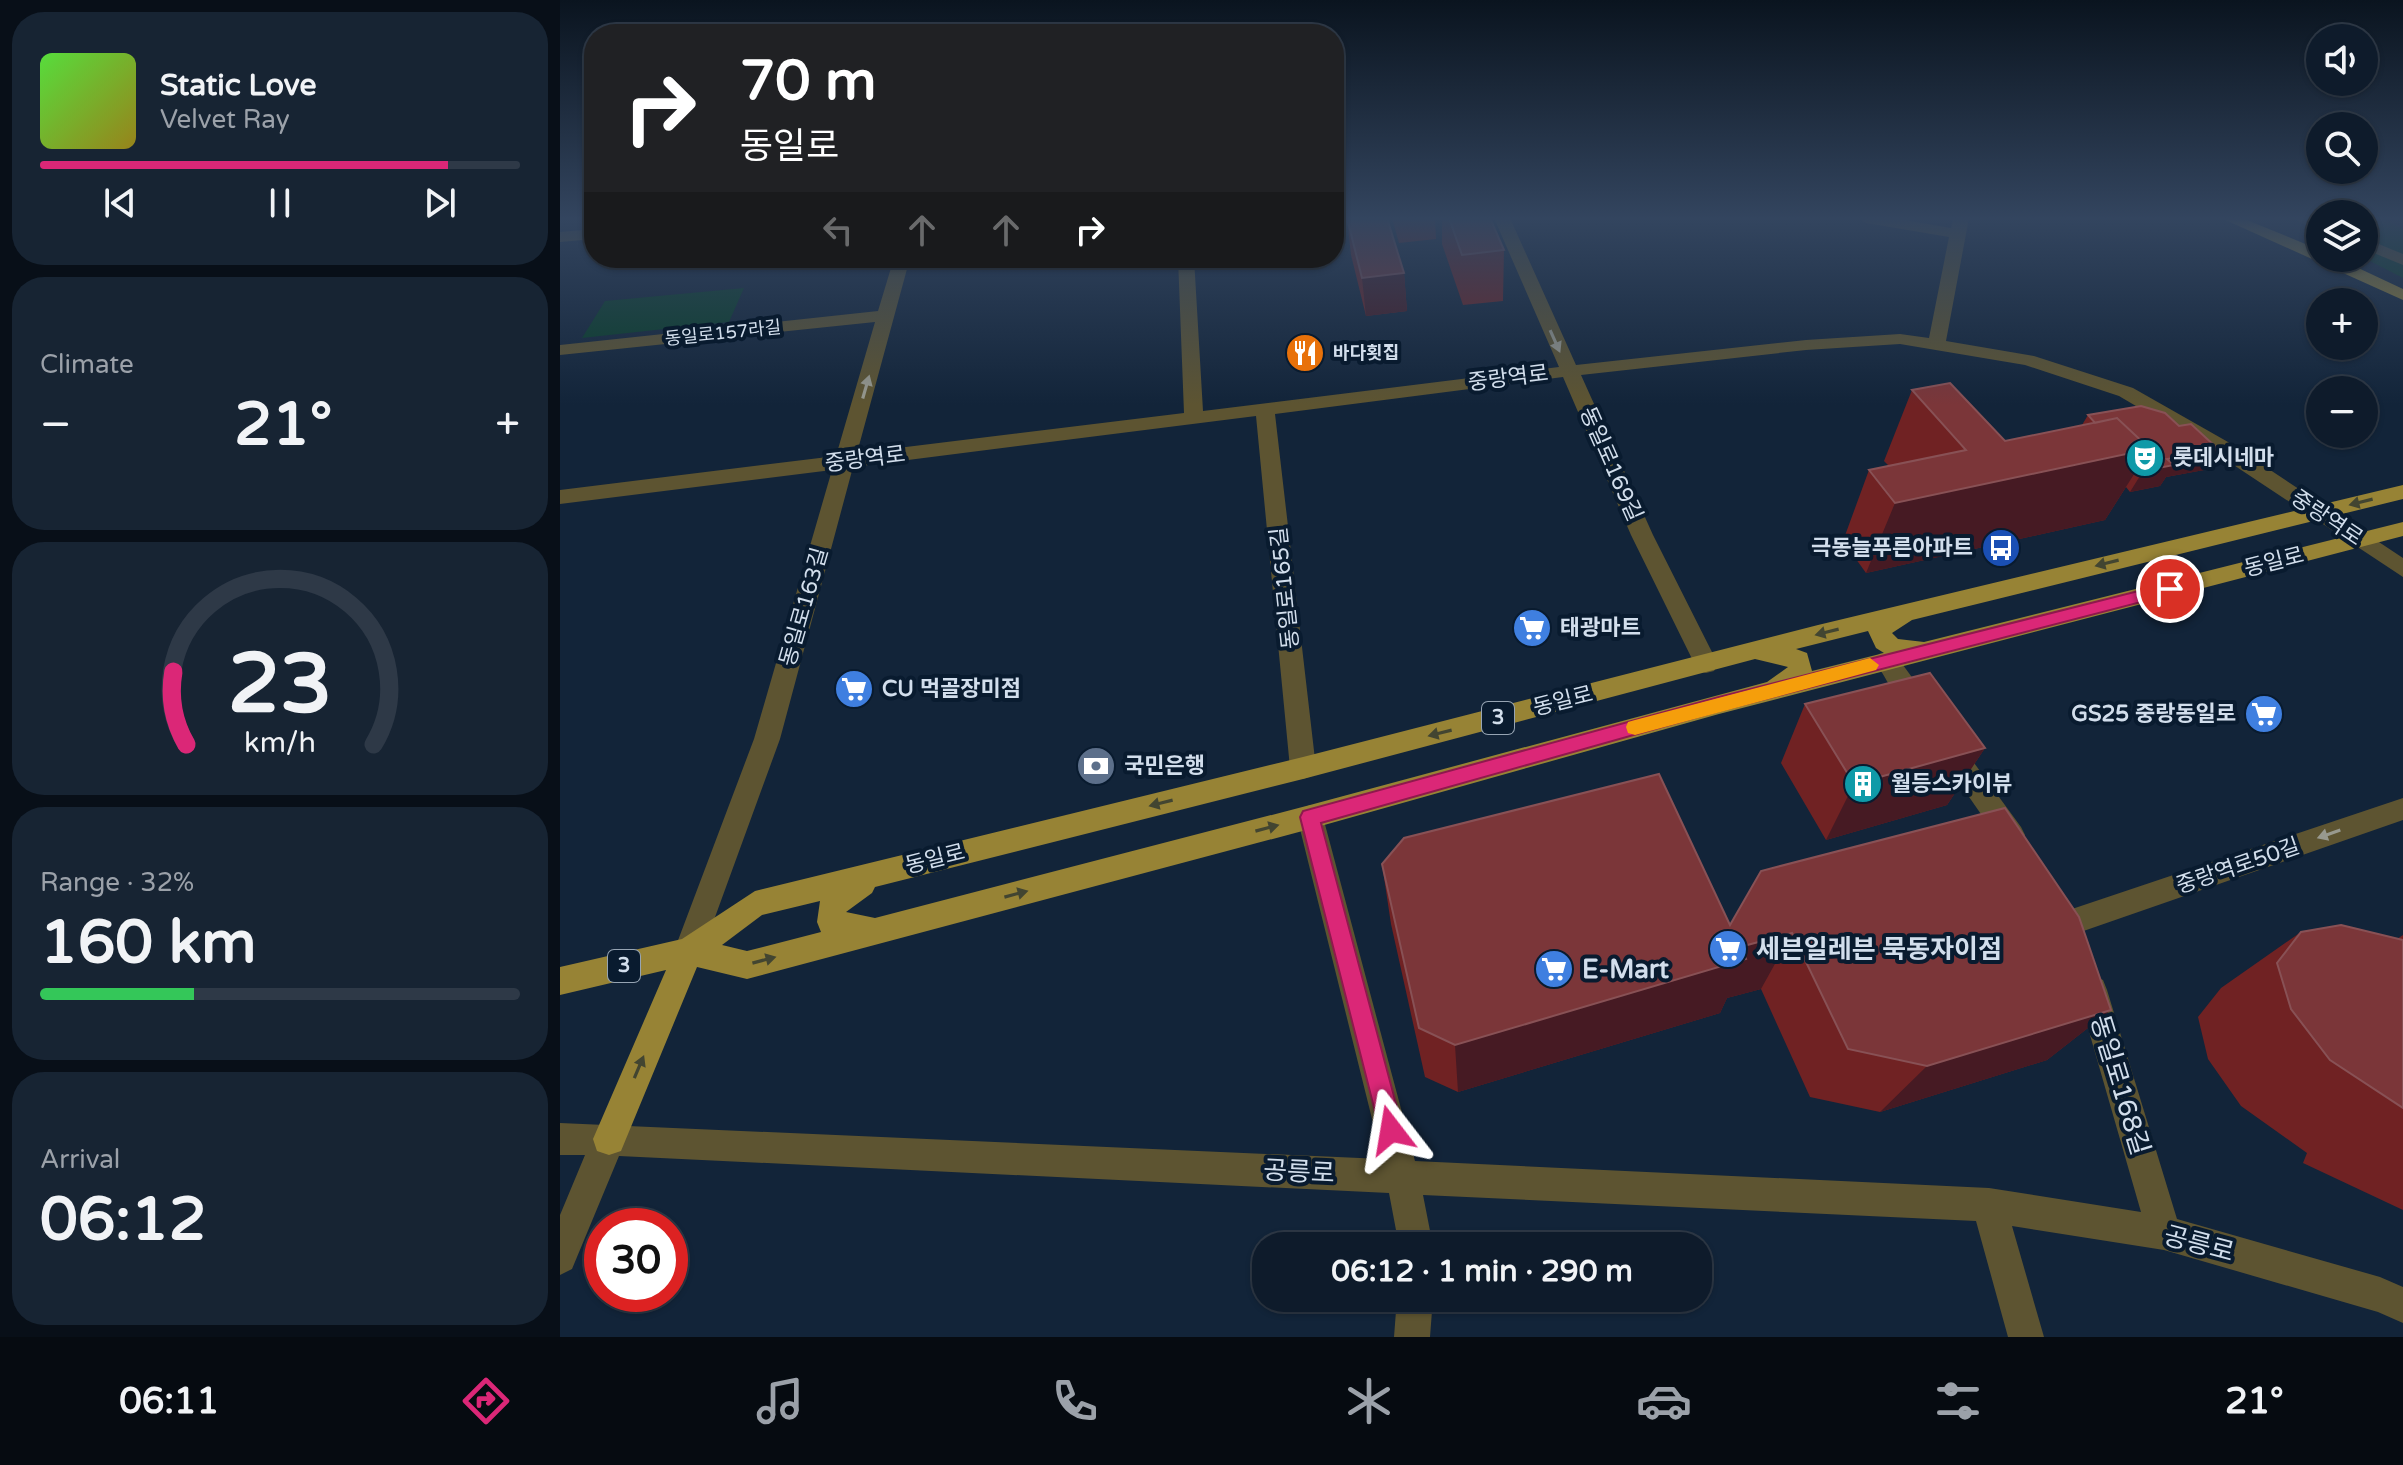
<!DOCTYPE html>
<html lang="en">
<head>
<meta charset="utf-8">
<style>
  body { margin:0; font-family:"Varela Round","Noto Sans KR",sans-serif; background:#172433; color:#f1f3f6; height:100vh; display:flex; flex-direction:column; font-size:30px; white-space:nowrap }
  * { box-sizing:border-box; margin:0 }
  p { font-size:26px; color:#9ba1a9 }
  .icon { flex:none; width:44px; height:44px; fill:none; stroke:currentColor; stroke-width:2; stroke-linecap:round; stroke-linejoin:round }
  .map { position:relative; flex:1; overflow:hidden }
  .side { display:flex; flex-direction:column; gap:12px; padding:12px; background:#080f18; width:560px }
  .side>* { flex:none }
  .hud { position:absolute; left:24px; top:24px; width:760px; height:244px; border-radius:32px; box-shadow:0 2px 6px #0004,0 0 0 2px #2e3947; background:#202124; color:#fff; overflow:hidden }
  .buttons { position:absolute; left:1746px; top:24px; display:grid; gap:16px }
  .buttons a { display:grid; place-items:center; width:72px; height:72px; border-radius:50%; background:#0e1b2b; box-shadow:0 2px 6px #0004,0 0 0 2px #2e3947; font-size:40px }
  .speed { position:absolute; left:24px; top:1208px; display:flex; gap:16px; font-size:40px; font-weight:700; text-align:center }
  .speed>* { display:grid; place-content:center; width:104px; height:104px; border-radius:50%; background:#0e1b2b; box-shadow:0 2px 6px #0004,0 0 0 2px #2e3947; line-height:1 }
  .speed .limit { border:12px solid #d22; background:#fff; color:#111 }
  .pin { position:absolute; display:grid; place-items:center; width:68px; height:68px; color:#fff; margin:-34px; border:4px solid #fff; border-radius:50%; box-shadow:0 2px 8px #0007 }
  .me { position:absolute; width:88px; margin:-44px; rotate:346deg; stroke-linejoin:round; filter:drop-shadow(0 0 6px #0008) }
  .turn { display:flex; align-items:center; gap:28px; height:168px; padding:0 24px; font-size:36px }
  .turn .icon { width:104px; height:104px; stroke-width:2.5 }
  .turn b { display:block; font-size:56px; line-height:68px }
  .lanes { display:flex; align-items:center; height:76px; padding:0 24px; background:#0003; justify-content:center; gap:40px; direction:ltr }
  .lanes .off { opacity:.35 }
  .big { font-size:60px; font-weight:700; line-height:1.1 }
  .side .card { flex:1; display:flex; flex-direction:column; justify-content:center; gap:12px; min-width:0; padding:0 28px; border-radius:32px; background:#172433 }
  .side .dial { align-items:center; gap:0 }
  .dial svg { height:208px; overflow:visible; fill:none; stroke:#2e3947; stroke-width:7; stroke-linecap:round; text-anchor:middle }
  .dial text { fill:#f1f3f6; stroke:none }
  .song { display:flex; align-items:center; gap:24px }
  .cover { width:96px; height:96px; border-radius:12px; background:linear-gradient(135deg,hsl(110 70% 55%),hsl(50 70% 35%)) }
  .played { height:8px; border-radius:4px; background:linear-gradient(90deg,#db2777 85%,#2e3947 85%) }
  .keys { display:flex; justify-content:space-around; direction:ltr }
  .heat { display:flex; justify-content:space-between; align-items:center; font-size:44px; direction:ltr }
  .charge { height:12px; border-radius:6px; background:linear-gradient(90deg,#34c759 32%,#2e3947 0) }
  .trip { position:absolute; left:692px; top:1232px; width:460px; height:80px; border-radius:32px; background:#0e1b2b; box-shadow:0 2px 6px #0004,0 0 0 2px #2e3947; font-weight:700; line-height:80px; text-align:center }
  .tabs { display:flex; height:128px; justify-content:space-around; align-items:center; background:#060b11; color:#9ba1a9 }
  .tabs .icon { width:56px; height:56px }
  .tabs .current { color:#db2777 }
  .tabs b { font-size:36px; color:#f1f3f6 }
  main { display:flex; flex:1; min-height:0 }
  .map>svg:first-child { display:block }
  .green { fill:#073d27 }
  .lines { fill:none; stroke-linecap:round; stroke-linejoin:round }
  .minor { fill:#5d5431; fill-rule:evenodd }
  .major { fill:#978335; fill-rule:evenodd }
  .wall { fill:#702223 }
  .shaded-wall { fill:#461a23 }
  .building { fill:#7b3639; stroke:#885155; stroke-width:2 }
  .oneway { fill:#98998e }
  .oneway2 { fill:#424531 }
  .route { fill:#db2777; stroke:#8e194d; stroke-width:2 }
  .slow { fill:#f59e0b }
  .labels { text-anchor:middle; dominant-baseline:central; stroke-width:8; stroke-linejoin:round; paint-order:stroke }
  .far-street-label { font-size:18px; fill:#d2deec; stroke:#091b2f }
  .far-poi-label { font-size:18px; font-weight:bold; fill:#d2deec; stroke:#091b2f; text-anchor:start }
  .shield { fill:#091b2f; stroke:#96a4b3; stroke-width:2 }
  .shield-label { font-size:20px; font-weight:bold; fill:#d2deec }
  .street-label { font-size:22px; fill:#d2deec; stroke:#091b2f }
  .poi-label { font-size:22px; font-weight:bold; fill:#d2deec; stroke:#091b2f; text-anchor:start }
  .near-poi-label { font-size:26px; font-weight:bold; fill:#d2deec; stroke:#091b2f; text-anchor:start }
  .near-street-label { font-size:26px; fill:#d2deec; stroke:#091b2f }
</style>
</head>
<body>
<main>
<section class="side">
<div class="card">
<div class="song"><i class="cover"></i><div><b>Static Love</b><p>Velvet Ray</p></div></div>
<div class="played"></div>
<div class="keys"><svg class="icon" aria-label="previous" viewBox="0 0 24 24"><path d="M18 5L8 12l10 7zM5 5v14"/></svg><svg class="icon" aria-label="pause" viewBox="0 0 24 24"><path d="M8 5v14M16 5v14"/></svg><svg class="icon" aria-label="next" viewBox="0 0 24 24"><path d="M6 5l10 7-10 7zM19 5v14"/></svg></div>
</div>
<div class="card"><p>Climate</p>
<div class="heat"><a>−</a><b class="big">21°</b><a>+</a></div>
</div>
<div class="card dial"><svg viewBox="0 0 100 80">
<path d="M14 69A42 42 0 1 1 86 69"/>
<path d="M14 69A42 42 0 0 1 9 41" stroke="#db2777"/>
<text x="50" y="56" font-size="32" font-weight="700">23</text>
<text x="50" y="72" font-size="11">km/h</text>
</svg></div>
<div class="card"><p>Range · 32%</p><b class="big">160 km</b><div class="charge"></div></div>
<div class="card"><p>Arrival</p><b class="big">06:12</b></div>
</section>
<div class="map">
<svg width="1843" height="1337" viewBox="0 0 1843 1337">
  <rect width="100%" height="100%" fill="#122439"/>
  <path class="green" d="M1804,218H1822L1843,229V278L1804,258Z
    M184,288L169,322L22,338L45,301Z"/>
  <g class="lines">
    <path class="minor" d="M934,218H950L1016,365L1246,340L1340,334L1369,338L1389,237L1306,223L1298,218H1333L1391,228L1393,218H1409L1386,341L1474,356L1573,388L1668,442L1843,558V577L1654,452L1559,396L1465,365L1340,344L1246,350L1021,375L1093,535L1158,664L1154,671L1146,673L1138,671L1071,535L1003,377L715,414L756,768L752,776L743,779L734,776L730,768L696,416L293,467L220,739L139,961L129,965L119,961L114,951L194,739L272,470L0,504V490L276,456L315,322L0,355V345L318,311L334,258H350L297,453L624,413L618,258H634L643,411L999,367Z
      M1735,218L1760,219V230L1738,221Z
      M34,229V239L0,242V232Z
      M1804,238L1843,254V265L1804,249Z
      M1327,652L1335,654L1367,698L1370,705L1367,712C1344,719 1330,684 1319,668L1315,661L1319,654Z
      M1389,737L1398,741L1461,827L1465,835L1461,843L1451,847L1441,843L1380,755L1376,748L1380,741Z
      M1843,798V820L1512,935L1502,931L1498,922L1502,913L1512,909Z
      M750,805L759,809L763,817L855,1161L1429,1188L1581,1212L1517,990L1521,980L1532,975L1543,980L1547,990L1617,1219L1820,1277L1843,1287V1323L1818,1312L1604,1250L1452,1226L1484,1337H1448L1416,1221L863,1195L873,1246H839L829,1193L59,1156L12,1269L0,1275V1215L25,1155H0V1123L822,1159L737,817L741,809Z
      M837,1298H873L870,1337H834Z"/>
    <path class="major" d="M1661,218H1682L1760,250V258H1777L1843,289V300Z
      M1843,485V499L1352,620L1332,633L1338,639L1364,642L1843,522V536L1159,714L750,829L187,979L137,967L61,1151L49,1155L37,1151L33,1139L106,970L0,995V967L122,939L195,891L743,757L1258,625ZM1308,631L1316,648L1324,653L1252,671L1247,653L1236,649ZM1195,659L1228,667L1207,682L750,805L315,918L286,912L312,893L315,887L743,779ZM260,901L257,922L261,932L187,951L162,945L202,915Z"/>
  </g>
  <path class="wall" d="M787,218L844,273L847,311L806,316L791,255Z
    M832,218H875L876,239L839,243Z
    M882,218H930L944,250L943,301L903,305L882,244Z
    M1352,390L1445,441L1522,425L1528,415L1644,470L1606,477L1600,486L1570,492L1566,487L1545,520L1306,573L1283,541L1309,470L1329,466L1324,461Z
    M1245,704L1425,748L1387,805L1266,840L1221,763Z
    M822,864L1170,925L1201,871L1551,1010L1487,1060L1320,1112L1250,1097L1201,989L1167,998L1160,1013L898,1092L865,1077L831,924Z
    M1741,932L1837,939L1843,935V1210L1743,1163L1747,1153L1681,1106L1648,1059L1638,1017L1661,988Z"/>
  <path class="shaded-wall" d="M844,273L847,311L806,316L802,278Z
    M1590,449L1545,520L1306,573L1335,503Z
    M1658,449L1644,470L1606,477L1600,486L1570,492L1583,471L1607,459Z
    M1425,748L1387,805L1266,840L1294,784Z
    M1232,933L1201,989L1167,998L1160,1013L898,1092L895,1045L1180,947Z
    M1551,1010L1487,1060L1320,1112L1367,1066Z"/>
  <path class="building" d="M787,218H827L844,273L802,278Z
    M889,218H930L944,250L902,255Z
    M1390,383L1445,441L1557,418L1590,449L1335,503L1309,470L1406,450L1352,390Z
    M1581,406L1605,413L1619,426L1631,424L1658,449L1607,459L1614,465L1583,471L1579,466L1590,449L1557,418L1535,423L1528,415Z
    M1370,673L1425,748L1294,784L1245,704Z
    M1099,774L1170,925L1201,871L1445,808L1519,917L1551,1010L1367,1066L1288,1049L1232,933L1180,947L1186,959L895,1045L859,1028L822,864L844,838Z
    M1781,925L1843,940V1108L1770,1060L1731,1009L1717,963L1741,932Z"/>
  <defs><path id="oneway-solid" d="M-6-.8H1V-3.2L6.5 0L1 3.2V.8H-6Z" transform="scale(2)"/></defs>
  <g class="oneway">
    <use href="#oneway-solid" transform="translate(995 341) rotate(66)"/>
    <use href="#oneway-solid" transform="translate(306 387) rotate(-74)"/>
    <use href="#oneway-solid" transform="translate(1769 834) rotate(161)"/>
  </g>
  <g class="oneway2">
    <use href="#oneway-solid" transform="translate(1801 502) rotate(166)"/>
    <use href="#oneway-solid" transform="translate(1547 563) rotate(166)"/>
    <use href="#oneway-solid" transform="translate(1267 632) rotate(166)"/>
    <use href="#oneway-solid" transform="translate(880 733) rotate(166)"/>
    <use href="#oneway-solid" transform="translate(601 803) rotate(166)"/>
    <use href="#oneway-solid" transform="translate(707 828) rotate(-15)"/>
    <use href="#oneway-solid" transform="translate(456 894) rotate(-15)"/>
    <use href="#oneway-solid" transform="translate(204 960) rotate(-15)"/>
    <use href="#oneway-solid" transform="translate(79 1067) rotate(-67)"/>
  </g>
  <linearGradient id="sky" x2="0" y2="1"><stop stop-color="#0a141f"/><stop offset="0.54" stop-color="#33455f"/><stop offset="1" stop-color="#33455f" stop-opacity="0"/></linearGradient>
  <rect width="1843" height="405" fill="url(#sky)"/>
  <path class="route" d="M1610,583L1618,589L1616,593L1159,711L761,823L843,1130L840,1139L831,1142L822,1139L740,817L743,811L1159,697Z"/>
  <path class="slow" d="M1310,658L1319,665L1316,670L1075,735L1068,733L1066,727L1068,722L1075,720Z"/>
  <defs>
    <symbol id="restaurant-disc" viewBox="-11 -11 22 22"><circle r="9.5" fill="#e8710a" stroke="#091b2f"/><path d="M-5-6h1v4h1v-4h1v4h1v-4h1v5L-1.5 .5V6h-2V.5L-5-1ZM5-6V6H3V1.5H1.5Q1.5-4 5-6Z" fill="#fff"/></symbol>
    <symbol id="theatre-disc" viewBox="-11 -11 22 22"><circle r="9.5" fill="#0f9aa8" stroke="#091b2f"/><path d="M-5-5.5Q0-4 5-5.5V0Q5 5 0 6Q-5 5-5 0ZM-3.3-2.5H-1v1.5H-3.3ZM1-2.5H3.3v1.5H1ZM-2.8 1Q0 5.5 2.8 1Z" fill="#fff"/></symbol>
    <symbol id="bus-disc" viewBox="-11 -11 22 22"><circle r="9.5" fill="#1a4fb4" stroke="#091b2f"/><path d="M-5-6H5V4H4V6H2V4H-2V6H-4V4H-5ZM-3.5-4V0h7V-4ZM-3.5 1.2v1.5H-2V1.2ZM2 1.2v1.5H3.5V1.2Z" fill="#fff"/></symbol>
    <symbol id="supermarket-disc" viewBox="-11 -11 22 22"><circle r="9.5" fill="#3f7fe0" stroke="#091b2f"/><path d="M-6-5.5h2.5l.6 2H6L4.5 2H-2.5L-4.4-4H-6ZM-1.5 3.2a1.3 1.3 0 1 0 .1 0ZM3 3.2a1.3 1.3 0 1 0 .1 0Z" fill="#fff"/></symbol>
    <symbol id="bank-disc" viewBox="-11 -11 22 22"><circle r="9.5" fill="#5c6f8a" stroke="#091b2f"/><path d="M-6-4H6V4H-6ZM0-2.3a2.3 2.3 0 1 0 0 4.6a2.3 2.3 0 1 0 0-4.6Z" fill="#fff"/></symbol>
    <symbol id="building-disc" viewBox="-11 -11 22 22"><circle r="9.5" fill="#0f9aa8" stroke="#091b2f"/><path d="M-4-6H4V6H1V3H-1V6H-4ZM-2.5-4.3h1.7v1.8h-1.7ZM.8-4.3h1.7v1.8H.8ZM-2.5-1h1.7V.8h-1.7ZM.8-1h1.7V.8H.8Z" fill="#fff"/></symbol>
  </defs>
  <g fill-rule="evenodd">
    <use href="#restaurant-disc" x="723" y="331" width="44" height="44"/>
    <use href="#theatre-disc" x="1563" y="436" width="44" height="44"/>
    <use href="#bus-disc" x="1419" y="526" width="44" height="44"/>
    <use href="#supermarket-disc" x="950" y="606" width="44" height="44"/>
    <use href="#supermarket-disc" x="272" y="667" width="44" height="44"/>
    <use href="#supermarket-disc" x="1682" y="692" width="44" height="44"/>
    <use href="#bank-disc" x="514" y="744" width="44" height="44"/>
    <use href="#building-disc" x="1281" y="762" width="44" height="44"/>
    <use href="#supermarket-disc" x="1146" y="927" width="44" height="44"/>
    <use href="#supermarket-disc" x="972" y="947" width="44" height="44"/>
  </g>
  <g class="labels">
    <g class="far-street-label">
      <text transform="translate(163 333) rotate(-6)">동일로157라길</text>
    </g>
    <g class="far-poi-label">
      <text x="773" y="353">바다횟집</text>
    </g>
    <g class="shield">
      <rect x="922" y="702" width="32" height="32" rx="6"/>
      <rect x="48" y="950" width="32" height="32" rx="6"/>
    </g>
    <g class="shield-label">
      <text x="938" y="718">3</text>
      <text x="64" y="966">3</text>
    </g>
    <g class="street-label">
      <text transform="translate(948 378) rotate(-7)">중랑역로</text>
      <text transform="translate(305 459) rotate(-7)">중랑역로</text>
      <text transform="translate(1051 464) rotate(66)">동일로169길</text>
      <text transform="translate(1767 518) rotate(34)">중랑역로</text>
      <text transform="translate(1714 562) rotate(-14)">동일로</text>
      <text transform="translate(725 588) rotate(-96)">동일로165길</text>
      <text transform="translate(244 607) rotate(-74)">동일로163길</text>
      <text transform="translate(1003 701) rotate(-14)">동일로</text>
      <text transform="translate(375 859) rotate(-14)">동일로</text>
      <text transform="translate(1678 866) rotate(-19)">중랑역로50길</text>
    </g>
    <g class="poi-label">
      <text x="1613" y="458">롯데시네마</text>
      <text x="1413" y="548" text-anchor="end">극동늘푸른아파트</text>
      <text x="1000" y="628">태광마트</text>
      <text x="322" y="689">CU 먹골장미점</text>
      <text x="1676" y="714" text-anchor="end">GS25 중랑동일로</text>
      <text x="564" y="766">국민은행</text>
      <text x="1331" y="784">월등스카이뷰</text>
    </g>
    <g class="near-poi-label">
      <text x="1196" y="949">세븐일레븐 묵동자이점</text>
      <text x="1022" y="969">E-Mart</text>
    </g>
    <g class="near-street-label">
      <text transform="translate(1560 1085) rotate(73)">동일로168길</text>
      <text transform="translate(739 1172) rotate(3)">공릉로</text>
      <text transform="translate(1639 1244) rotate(15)">공릉로</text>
    </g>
  </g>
</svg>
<div class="buttons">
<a><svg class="icon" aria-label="sound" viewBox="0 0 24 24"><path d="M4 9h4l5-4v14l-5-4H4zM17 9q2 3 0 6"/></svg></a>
<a><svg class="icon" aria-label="search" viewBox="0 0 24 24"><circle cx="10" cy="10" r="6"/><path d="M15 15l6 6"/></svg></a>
<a><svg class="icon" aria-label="layers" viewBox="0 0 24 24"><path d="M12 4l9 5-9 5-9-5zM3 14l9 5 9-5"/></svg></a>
<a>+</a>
<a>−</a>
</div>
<div class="speed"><div class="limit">30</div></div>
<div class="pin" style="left:1610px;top:589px;background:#d93025"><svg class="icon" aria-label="arrive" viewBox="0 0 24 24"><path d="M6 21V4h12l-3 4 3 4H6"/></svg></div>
<svg class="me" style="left:831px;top:1130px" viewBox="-20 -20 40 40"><path d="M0-17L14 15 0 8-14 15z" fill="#db2777" stroke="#fff" stroke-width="4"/></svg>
<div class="trip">06:12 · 1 min · 290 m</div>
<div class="hud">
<div class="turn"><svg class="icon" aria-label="right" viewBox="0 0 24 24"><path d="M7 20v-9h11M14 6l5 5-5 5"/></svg><div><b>70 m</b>동일로</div></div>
<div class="lanes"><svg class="icon off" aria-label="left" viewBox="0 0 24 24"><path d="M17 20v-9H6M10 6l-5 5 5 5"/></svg><svg class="icon off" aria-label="ahead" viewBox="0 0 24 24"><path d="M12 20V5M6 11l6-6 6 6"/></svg><svg class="icon off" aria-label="ahead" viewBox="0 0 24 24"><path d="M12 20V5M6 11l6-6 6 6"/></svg><svg class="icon" aria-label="right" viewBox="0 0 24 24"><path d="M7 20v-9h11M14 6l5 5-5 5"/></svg></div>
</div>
</div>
</main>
<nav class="tabs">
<b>06:11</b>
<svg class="icon current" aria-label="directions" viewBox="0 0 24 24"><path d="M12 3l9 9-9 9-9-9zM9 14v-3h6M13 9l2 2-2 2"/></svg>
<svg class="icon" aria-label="music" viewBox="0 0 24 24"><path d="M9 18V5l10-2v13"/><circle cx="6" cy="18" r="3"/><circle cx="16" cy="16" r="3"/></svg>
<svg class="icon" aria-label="phone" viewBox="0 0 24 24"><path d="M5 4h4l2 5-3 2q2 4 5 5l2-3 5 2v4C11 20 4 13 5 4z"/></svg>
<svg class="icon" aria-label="climate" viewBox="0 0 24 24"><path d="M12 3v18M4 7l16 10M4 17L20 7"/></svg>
<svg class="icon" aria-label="car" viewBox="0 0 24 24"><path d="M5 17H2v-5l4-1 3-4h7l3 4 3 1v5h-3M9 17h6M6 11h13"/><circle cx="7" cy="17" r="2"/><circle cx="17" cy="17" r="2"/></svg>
<svg class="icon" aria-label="filters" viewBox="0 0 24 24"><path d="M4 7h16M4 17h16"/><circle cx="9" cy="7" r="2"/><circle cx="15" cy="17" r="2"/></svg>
<b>21°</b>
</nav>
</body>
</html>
